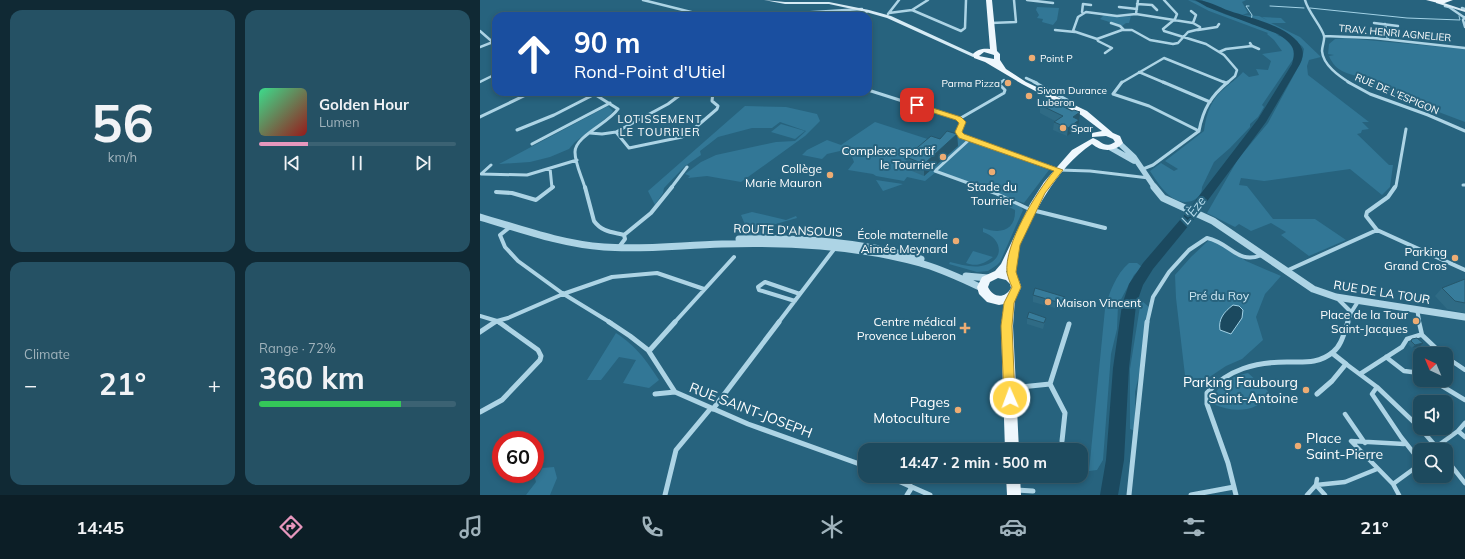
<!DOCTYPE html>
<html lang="en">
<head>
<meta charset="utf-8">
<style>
  body { margin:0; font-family:Mulish,sans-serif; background:#255164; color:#f1f3f6; height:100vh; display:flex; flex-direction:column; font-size:15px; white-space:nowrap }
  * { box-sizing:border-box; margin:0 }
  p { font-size:13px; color:#a0b3bc }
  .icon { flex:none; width:22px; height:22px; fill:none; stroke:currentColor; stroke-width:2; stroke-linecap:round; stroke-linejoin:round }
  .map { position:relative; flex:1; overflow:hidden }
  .details { display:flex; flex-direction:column; gap:10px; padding:10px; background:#102934; width:480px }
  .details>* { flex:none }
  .banner { position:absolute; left:12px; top:12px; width:380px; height:84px; border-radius:12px; box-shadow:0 2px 6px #0003,0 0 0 1px #3b6273; background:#1a4fa0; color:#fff; overflow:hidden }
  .needle { width:26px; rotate:316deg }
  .fabs { position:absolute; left:933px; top:347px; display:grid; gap:8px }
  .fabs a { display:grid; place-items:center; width:40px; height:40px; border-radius:8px; background:#1d4a5e; box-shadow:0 2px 6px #0003,0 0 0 1px #3b6273; font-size:20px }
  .speed { position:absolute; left:12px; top:431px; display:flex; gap:8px; font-size:20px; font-weight:700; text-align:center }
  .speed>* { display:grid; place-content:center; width:52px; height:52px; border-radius:50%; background:#1d4a5e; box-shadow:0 2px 6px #0003,0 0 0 1px #3b6273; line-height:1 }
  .speed .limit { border:6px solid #d22; background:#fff; color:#111 }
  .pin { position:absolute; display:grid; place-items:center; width:34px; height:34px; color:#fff; margin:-17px; border-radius:8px; box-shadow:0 2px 6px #0006 }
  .me { position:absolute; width:44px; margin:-22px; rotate:358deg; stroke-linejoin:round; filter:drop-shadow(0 0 3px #0008) }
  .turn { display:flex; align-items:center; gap:14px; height:84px; padding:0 16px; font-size:18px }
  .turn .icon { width:52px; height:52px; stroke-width:2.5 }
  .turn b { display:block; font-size:28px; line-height:34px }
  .big { font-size:30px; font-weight:700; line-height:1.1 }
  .details .card { flex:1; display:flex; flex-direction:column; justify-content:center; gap:6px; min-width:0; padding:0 14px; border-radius:12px; background:#255164 }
  .details .dial { align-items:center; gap:0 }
  .dial b { font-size:52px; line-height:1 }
  .song { display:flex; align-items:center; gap:12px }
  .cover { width:48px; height:48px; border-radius:6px; background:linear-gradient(135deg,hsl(150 70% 55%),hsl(0 70% 35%)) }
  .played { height:4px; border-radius:2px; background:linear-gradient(90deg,#e797bd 25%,#3b6273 25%) }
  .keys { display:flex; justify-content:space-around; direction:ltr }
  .heat { display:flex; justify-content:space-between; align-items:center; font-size:22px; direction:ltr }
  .charge { height:6px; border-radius:3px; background:linear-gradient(90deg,#34c759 72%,#3b6273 0) }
  .details .tiles { flex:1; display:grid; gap:10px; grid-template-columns:repeat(2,1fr) }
  .trip { position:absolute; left:378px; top:443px; width:230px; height:40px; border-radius:12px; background:#1d4a5e; box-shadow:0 2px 6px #0003,0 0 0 1px #3b6273; font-weight:700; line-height:40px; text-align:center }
  .tab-bar { display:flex; height:64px; justify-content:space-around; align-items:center; background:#0c1e26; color:#a0b3bc }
  .tab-bar .icon { width:28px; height:28px }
  .tab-bar .selected { color:#e797bd }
  .tab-bar b { font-size:18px; color:#f1f3f6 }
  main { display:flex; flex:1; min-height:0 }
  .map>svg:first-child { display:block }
  .green { fill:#327796 }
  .water { fill:#1b495f; stroke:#a2d2e6 }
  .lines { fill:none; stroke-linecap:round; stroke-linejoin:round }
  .stream { stroke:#a2d2e6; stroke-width:1 }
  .river { fill:#1b495f; fill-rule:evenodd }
  .pedestrian-far2 { stroke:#add4e5; stroke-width:3 }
  .pedestrian-far1 { stroke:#add4e5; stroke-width:3.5 }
  .pedestrian { stroke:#add4e5; stroke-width:4.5 }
  .minor-far3 { stroke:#add4e5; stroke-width:2.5 }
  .minor-far2 { stroke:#add4e5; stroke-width:3 }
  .minor-far1 { stroke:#add4e5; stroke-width:4 }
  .minor { stroke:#add4e5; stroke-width:5 }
  .tertiary-far1 { stroke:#add4e5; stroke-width:5.5 }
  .tertiary { stroke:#add4e5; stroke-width:7 }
  .secondary { fill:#d6ebf5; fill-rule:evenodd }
  .primary { fill:#eef7fd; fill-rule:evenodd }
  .wall { fill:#2f6b85 }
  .shaded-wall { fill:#26576c }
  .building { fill:#377c9b; stroke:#26576c }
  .route { fill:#ffd54a; stroke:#a68a30 }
  .poi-dot { fill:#edac73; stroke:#27637e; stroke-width:1.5 }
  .labels { text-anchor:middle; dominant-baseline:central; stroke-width:4; stroke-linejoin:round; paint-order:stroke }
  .far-street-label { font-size:10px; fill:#fff; stroke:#27637e }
  .far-poi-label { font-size:10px; fill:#fff; stroke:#27637e; text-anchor:start }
  .far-neighbourhood-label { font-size:11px; letter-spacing:1px; fill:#fff; stroke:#27637e }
  .poi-label { font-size:12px; fill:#fff; stroke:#27637e; text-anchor:end }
  .street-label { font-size:12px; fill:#fff; stroke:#27637e }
  .park-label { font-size:12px; fill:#d0e9f4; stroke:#27637e }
  .water-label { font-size:13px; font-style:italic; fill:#b8dded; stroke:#27637e }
  .near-poi-label { font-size:14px; fill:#fff; stroke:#27637e; text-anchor:end }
  .near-street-label { font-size:14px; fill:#fff; stroke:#27637e }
</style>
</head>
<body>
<main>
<section class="details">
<div class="tiles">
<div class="card dial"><b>56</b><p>km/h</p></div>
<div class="card">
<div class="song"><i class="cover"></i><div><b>Golden Hour</b><p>Lumen</p></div></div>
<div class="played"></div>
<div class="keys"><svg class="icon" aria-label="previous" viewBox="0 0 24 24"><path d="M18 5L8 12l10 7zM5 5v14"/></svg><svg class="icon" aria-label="pause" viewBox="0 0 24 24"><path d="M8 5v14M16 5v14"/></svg><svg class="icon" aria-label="next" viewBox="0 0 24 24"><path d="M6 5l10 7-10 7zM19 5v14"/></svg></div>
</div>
<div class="card"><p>Climate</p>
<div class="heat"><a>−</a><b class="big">21°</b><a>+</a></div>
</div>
<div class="card"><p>Range · 72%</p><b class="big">360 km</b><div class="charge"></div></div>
</div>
</section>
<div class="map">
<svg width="985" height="495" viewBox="0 0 985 495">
  <rect width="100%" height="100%" fill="#27637e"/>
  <path class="green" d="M708,0C719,0 727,7 737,11C748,16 759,19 770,22L771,24L790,28L799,36L804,37L814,49L816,55L782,105L784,107L778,117L770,124V127L750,148L734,162L722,187C722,193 719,197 714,200C694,209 679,185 670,171L681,163L694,171L698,169L685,161L724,131C726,115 731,99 744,89C750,83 757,79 763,72L769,77L779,75L776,69L788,70L791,61L782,54L802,51L794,40L787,34L788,33L729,11Z
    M722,0H766L762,2L768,13L762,15L779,16L787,20L782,17L801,18L806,23H791L820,37L841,57L829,60L827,66L828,75L889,122H882L889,129L882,130L881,133L877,134L909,165H913L910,187L902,195L870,169L784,181L761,178L759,185L767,186L793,219H835L866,240L829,256L801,235L806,232L791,223L771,231L759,224L755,227L727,213L758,159L788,123L822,60L824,49L822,46L804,32L784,23L745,13Z
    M557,7L579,8L577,20L573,25L562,22L563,19L557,18L559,15L556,10Z
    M625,14L644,17L651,16L649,23H646L642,26L620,19Z
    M865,38L985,49V122L890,86L885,83L882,77C867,74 855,71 849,56L854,55L848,54L849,44L855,39Z
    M128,106L133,111L130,115L95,142L89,149L70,157L50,162L19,164Z
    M265,106L306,107L337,114L340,121L325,136L261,182L227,176L208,178L210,176L205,174L221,162L236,155L296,142L315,141L326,131L300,122L292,128H272L238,137L220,151L221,155L205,166L184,188L183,193L175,205L168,191Z
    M395,122L466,145L475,136L569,170L544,203L456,172L445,181L427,177L424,181L396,176L393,174L368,170L374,162L372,157L363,155L364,153L360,151L347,154L342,159L322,155L327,150L347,140L361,145Z
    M301,124L325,131L315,139L291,132Z
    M396,180L423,184L403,191Z
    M517,197H520L540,205L543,210L520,262L517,265L508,271L497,272L469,264L470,262C480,264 491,268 501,266C525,262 524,239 503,232V228C521,235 536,230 535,210L525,205L511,204Z
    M272,212L306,220L316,216L317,218L285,227L287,234L286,235H263L266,227L261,215Z
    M730,239L744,246L766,261L801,276L785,294L776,317L783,340L762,359L746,366L716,386L706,384L696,298L695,275L711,257Z
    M493,251L513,257C504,264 496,267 486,263Z
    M649,263H657L662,267L654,275L638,305L637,329L631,354L623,460L617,470L609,471L625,309C629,293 636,274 649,263Z
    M661,300L670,308L664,353L655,392V431L650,429V369Z
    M136,333C157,347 166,360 179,380L169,388L143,383L156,360L139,357L121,380H107Z
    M768,373L787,390L794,402L791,404C778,401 778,407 767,409C755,411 745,409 733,404C734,401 734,397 735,394C741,382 756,375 768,373Z
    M74,467L77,478L70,495H46L56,482L54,475L62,468Z"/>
  <path class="water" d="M753,305L759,306L763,310L762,318L751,334L740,330C738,319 744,312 753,305Z"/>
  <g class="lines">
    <path class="stream" d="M769,6H766L772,15L771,21
      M790,6L824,8
      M830,8L927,18L980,20L979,16"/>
    <path class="river" d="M715,0C728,0 738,7 750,11C770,18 814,27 822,49C824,54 822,59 820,64L786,122L714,219L673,269L663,285L656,305L649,368L644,460L638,495H620L626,460L633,368L642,305L649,284L663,263L706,213L778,119L812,64C817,47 811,43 798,34L727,7Z"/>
    <path class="pedestrian-far2" d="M490,139L455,171L502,188"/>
    <path class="pedestrian-far1" d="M499,187L515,193L551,210
      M939,323V320"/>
    <path class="pedestrian" d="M939,322L942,335L962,354
      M906,357L924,371L940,373
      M966,357L985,370
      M866,364L897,387L940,428
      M880,374L922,347L927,339L940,335
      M952,380L985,400
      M897,387L892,394L921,437L940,461
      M865,414L885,443
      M940,428L959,450
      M978,431L985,437
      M956,447L978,431L985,423
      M966,459L985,483
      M837,479L836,485L845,495
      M913,484L935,468L940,460
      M827,495L836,485L865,482L897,469
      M919,495L913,484L871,441L924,444"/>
    <path class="minor-far3" d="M163,0L215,13L245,16
      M547,0L573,3
      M684,0L697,14L695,19L683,29L684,31L726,44L744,55L757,70L755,76L747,83
      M825,0C828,12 842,27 844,36C845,40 842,46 842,51C843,65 859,76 870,83
      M657,4L672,5L677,10
      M965,6L969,7L985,18
      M639,7L657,9
      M982,8L985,9
      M432,10L481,31L485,28L486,0
      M711,11L716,15L713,23
      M602,12L603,4L611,5
      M606,12L637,16L656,14L713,23L720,27V29L708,32L698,43L693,44L670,40L652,30H642L617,39L593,31L598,17Z
      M409,13L432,10L448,0
      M408,14L419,0
      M656,14L658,0
      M272,16L382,9
      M384,16L387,11
      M985,17L983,20L985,27
      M511,23L536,22L534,0
      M631,23L640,26L644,30
      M894,23L918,26
      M905,24L908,39
      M575,30L595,32
      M718,30L737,27L739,24
      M0,31L16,45
      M844,36L894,38L985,48
      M617,39L618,41L632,48L625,53
      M770,43L772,46L779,49
      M0,47L13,42
      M739,52L746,49L772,46
      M659,72L685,83
      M546,78L557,83
      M0,82L16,74
      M520,83L524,80
      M641,83L684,58L746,83"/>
    <path class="minor-far2" d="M554,82L591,102L593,107
      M642,82L633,94L669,106L719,131
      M683,82L730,102
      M744,82L746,83
      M868,82L890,94L948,115L985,131
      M388,90L479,119L482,122L479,132L482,136L579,170L610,171L669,178
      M233,93L243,92
      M0,117L52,92
      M479,119L524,93L525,90L519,84L521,82
      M37,130L74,115L115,94
      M136,132L149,148L202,137L209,133L237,109L238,106L232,101L233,92
      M110,133L122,134L136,132L188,104L204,92
      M52,144L130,103
      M11,165L1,174L47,175L97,160
      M70,168L72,188
      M663,169L673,165L719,131C723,109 731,96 748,82
      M983,185H985
      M105,188C102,177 95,164 95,152C95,136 129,123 138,109L111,92
      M191,188L207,167
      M914,188L916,186L926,129"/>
    <path class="minor-far1" d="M105,187L114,221C122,232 132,232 144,235
      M16,192L32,193L56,200L73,187
      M552,210L625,228
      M30,227L20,235L25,247L38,261L82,293L131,323
      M897,230L985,270
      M144,235L171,213L192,187
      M139,247L145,239L144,235
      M806,271L897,230L886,216L887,212L908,197L915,187
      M856,297L871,312
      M315,301L279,290L278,287L285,282L320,294
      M937,309L939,320
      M0,316L17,321L28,318L83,294L132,277L177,273L224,289
      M13,323L17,321L20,323
      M194,323L254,257
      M298,323L355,248
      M667,323L673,297L689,272L709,250L727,238C751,243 757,265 782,255
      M867,323L872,311L879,300"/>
    <path class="minor" d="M129,322L150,336L168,350L195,392L268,424L385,466
      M0,332L15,322
      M169,351L195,322
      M532,388L570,384
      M175,394L195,392
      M837,394L852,381L866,364L852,353
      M233,409L299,322
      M0,412L22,400L60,360L61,356L58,350L19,322
      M582,441L585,413L570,384L589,324
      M407,476L450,495
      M536,490L553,491
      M185,495L196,450L231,408
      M427,495L432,487
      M649,495L667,322
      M711,495L754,487
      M756,495L748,463L727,404V393C748,369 776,362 807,362C824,362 839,364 853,352C862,345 864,332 868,322"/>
    <path class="tertiary-far1" d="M639,143L654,157L675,188
      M631,148L654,161"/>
    <path class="tertiary" d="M674,187L683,198L733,221L833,289L856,297L985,317
      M0,217C41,229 81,244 124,247C163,250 202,245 242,244C308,242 376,245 440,263C462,269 482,279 502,288
      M259,239C321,238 381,241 441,259
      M486,276L508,278"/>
    <path class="secondary" d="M284,0L305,2H349L389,10L411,16L498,56L493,57L407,18L386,12L349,4H305Z
      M958,1L985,10V12L956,3V2Z"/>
    <path class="primary" d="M506,0H512L517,51L520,54V60L526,69L546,82L607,111L633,133L640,136L643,143C635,152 621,152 612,144C570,173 551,221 530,266L526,272C535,274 540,278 541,288L535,299L533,326L539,450H525L521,326L524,304L519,305L507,302L499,294L497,287L502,277L515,271L521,264L550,204L564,182L592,150L613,138C622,141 624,149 635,142L633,139L626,136L612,137V133L622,131L601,115L542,84L505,62L494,58L493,54C497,49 504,48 510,49ZM504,52L514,55V59L499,56ZM518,278L526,280L530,284L531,288C525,299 513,298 508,287L510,282Z
      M946,0H973L962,4Z
      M526,476H540L541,495H527Z"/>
  </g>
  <path class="wall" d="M560,105L599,120L598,129L587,136L573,130L574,122L575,121L560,113Z
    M477,134L478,146L444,176L427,169L426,157Z
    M985,279V313L967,309L955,296L962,288Z
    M553,295L585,297L582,310L553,302Z
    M547,318H566L563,329L547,324Z
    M932,339L940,346L932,348L928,344Z"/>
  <path class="shaded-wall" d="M600,112L598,129L587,136L588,128L593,117Z
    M477,134L478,146L444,176V164Z
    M943,343L940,346L932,348L935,345Z"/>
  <path class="building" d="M570,100L592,111L594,110L600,112L593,117L599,120L588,128L574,122L583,116L560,105Z
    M467,131L477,134L444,164L426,157L451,136L460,139Z
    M985,279V303L975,301L962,288Z
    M555,288L585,297L584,304L553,295Z
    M549,312L566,318L564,323L547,318Z
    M937,338L943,343L935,345L931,341L932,339Z"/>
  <path class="route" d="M437,103L481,117L486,122L482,132L484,134L583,170L565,193L540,245L536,272L541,287L534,303L532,326L535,398L534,402L530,404L525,402L524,398L521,326L524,303L532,287C530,283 528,277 527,273C524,244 556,193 574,171L479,138L475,132L479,123L476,120L435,107L434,105Z"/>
  <g class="poi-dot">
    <circle cx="552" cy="58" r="4"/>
    <circle cx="528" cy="83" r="4"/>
    <circle cx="549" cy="96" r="4"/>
    <circle cx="583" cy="128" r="4"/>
    <circle cx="463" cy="157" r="4"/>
    <circle cx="512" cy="172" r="4"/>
    <circle cx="350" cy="175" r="4"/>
    <circle cx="476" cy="241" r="4"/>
    <circle cx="975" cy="258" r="4"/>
    <circle cx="568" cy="302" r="4"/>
    <circle cx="936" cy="321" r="4"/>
    <path d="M483 322h4v4h4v4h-4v4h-4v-4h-4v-4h4z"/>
    <circle cx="826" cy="390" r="4"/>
    <circle cx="478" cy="410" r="4"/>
    <circle cx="818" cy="446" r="4"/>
  </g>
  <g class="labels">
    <g class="far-street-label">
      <text transform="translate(915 33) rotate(5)">TRAV. HENRI AGNELIER</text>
      <text transform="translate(917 94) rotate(23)">RUE DE L'ESPIGON</text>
    </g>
    <g class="far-poi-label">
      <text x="560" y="58">Point P</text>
      <text x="520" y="83" text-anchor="end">Parma Pizza</text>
      <text x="557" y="90">Sivom Durance<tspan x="557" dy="12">Luberon</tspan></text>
      <text x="591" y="128">Spar</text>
    </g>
    <g class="far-neighbourhood-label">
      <text x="180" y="119">LOTISSEMENT<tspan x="180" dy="13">LE TOURRIER</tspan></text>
    </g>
    <g class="poi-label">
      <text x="455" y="150">Complexe sportif<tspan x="455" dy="14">le Tourrier</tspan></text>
      <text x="342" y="168">Collège<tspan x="342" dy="14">Marie Mauron</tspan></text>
      <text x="512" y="186" text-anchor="middle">Stade du<tspan x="512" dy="14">Tourrier</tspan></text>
      <text x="468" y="234">École maternelle<tspan x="468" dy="14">Aimée Meynard</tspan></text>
      <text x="967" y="251">Parking<tspan x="967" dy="14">Grand Cros</tspan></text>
      <text x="576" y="302" text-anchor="start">Maison Vincent</text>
      <text x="928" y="314">Place de la Tour<tspan x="928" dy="14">Saint-Jacques</tspan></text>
      <text x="476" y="321">Centre médical<tspan x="476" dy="14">Provence Luberon</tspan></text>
    </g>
    <g class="street-label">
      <text transform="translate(308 230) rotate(2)">ROUTE D'ANSOUIS</text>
      <text transform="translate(902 292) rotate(9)">RUE DE LA TOUR</text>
    </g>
    <g class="park-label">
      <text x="739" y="295">Pré du Roy</text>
    </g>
    <g class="water-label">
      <text transform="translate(713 210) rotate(-53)">L'Èze</text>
    </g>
    <g class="near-poi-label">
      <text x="818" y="382">Parking Faubourg<tspan x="818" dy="16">Saint-Antoine</tspan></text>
      <text x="470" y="402">Pages<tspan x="470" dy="16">Motoculture</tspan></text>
      <text x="826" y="438" text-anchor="start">Place<tspan x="826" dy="16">Saint-Pierre</tspan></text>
    </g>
    <g class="near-street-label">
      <text transform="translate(271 410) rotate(21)">RUE SAINT-JOSEPH</text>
    </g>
  </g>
</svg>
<div class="fabs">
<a><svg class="needle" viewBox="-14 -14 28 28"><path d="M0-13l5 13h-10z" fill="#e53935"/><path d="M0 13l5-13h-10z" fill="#a0b3bc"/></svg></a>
<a><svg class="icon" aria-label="sound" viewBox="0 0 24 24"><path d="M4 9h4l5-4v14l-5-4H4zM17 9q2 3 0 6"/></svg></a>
<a><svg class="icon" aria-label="search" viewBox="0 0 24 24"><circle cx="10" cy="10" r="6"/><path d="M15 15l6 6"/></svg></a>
</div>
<div class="speed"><div class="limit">60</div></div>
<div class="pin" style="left:437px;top:105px;background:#d93025"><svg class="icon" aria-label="arrive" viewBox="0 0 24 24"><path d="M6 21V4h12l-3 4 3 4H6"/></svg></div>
<svg class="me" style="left:530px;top:398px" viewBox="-20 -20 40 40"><circle r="17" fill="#ffd54a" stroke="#fff" stroke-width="3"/><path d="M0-11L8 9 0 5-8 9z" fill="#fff"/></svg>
<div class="trip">14:47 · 2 min · 500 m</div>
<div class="banner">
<div class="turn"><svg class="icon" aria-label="ahead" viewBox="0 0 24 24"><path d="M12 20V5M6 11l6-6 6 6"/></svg><div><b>90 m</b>Rond-Point d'Utiel</div></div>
</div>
</div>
</main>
<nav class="tab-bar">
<b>14:45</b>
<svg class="icon selected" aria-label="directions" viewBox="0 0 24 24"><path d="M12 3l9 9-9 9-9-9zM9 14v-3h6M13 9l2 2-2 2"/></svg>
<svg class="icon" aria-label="music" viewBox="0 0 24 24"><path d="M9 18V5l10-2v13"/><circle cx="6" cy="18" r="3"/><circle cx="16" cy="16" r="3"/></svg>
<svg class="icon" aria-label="phone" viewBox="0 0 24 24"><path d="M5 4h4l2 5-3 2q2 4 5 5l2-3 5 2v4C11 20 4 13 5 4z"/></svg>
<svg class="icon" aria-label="climate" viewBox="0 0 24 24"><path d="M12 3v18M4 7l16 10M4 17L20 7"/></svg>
<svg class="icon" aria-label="car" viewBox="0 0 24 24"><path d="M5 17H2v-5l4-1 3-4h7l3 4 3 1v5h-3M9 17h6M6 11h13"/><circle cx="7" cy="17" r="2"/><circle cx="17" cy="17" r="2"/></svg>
<svg class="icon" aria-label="filters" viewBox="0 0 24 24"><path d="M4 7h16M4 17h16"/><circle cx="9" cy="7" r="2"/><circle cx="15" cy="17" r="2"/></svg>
<b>21°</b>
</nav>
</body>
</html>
